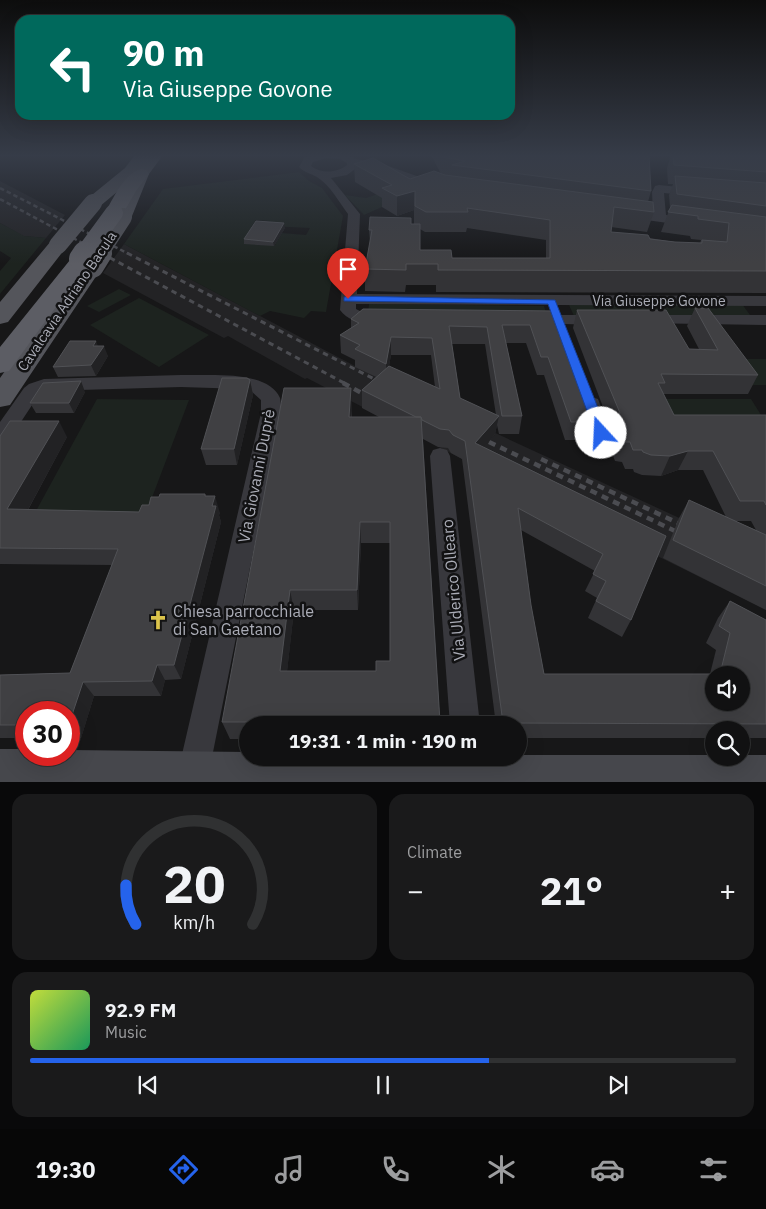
<!DOCTYPE html>
<html lang="en">
<head>
<meta charset="utf-8">
<style>
  body { margin:0; font-family:"IBM Plex Sans",sans-serif; background:#1a1a1b; color:#f1f3f6; height:100vh; display:flex; flex-direction:column; font-size:19px; white-space:nowrap }
  * { box-sizing:border-box; margin:0 }
  p { font-size:16px; color:#9c9d9f }
  .icon { flex:none; width:28px; height:28px; fill:none; stroke:currentColor; stroke-width:2; stroke-linecap:round; stroke-linejoin:round }
  .map { position:relative; height:782px; overflow:hidden }
  .panel { display:flex; flex-direction:column; gap:12px; padding:12px; background:#09090a; flex:1 }
  .panel>* { flex:none }
  .top-card { position:absolute; left:15px; top:15px; width:500px; height:105px; border-radius:15px; box-shadow:0 5px 20px #0002,0 0 0 1px #303132; background:#00695c; color:#fff; overflow:hidden }
  .buttons { position:absolute; left:705px; top:666px; display:grid; gap:10px }
  .buttons a { display:grid; place-items:center; width:45px; height:45px; border-radius:50%; background:#111112; box-shadow:0 5px 20px #0002,0 0 0 1px #303132; font-size:25px }
  .speed { position:absolute; left:15px; top:701px; display:flex; gap:10px; font-size:25px; font-weight:700; text-align:center }
  .speed>* { display:grid; place-content:center; width:65px; height:65px; border-radius:50%; background:#111112; box-shadow:0 5px 20px #0002,0 0 0 1px #303132; line-height:1 }
  .speed .limit { border:8px solid #d22; background:#fff; color:#111 }
  .pin { position:absolute; display:grid; place-items:center; width:42px; height:42px; color:#fff; margin:-51px -21px; border-radius:50% 50% 50% 0; rotate:-45deg; box-shadow:0 0 5px #0007 }
  .pin .icon { rotate:45deg }
  .me { position:absolute; width:55px; margin:-28px; rotate:340deg; stroke-linejoin:round; filter:drop-shadow(0 0 4px #0008) }
  .turn { display:flex; align-items:center; gap:18px; height:105px; padding:0 25px; font-size:22px }
  .turn .icon { width:65px; height:65px; stroke-width:2.5 }
  .turn b { display:block; font-size:35px; line-height:42px }
  .big { font-size:38px; font-weight:700; line-height:1.1 }
  .panel .tile { flex:1; display:flex; flex-direction:column; justify-content:center; gap:8px; min-width:0; padding:0 18px; border-radius:15px; background:#1a1a1b }
  .panel .dial { align-items:center; gap:0 }
  .dial svg { height:130px; overflow:visible; fill:none; stroke:#303132; stroke-width:7; stroke-linecap:round; text-anchor:middle }
  .dial text { fill:#f1f3f6; stroke:none }
  .song { display:flex; align-items:center; gap:15px }
  .cover { width:60px; height:60px; border-radius:8px; background:linear-gradient(135deg,hsl(70 70% 55%),hsl(150 70% 35%)) }
  .played { height:5px; border-radius:2px; background:linear-gradient(90deg,#2563eb 65%,#303132 65%) }
  .keys { display:flex; justify-content:space-around; direction:ltr }
  .heat { display:flex; justify-content:space-between; align-items:center; font-size:28px; direction:ltr }
  .panel .tiles { flex:1; display:grid; gap:12px; grid-template-columns:1fr 1fr }
  .tile:last-child { grid-column:span 2 }
  .trip { position:absolute; left:239px; top:716px; width:288px; height:50px; border-radius:25px; background:#111112; box-shadow:0 5px 20px #0002,0 0 0 1px #303132; font-weight:700; line-height:50px; text-align:center }
  .tabs { display:flex; height:80px; justify-content:space-around; align-items:center; background:#070707; color:#9c9d9f }
  .tabs .icon { width:35px; height:35px }
  .tabs .current { color:#2563eb }
  .tabs b { font-size:22px; color:#f1f3f6 }
  .map>svg:first-child { display:block }
  .built { fill:#232325 }
  .green { fill:#1d231f; fill-rule:evenodd }
  .lines { fill:none; stroke-linecap:round; stroke-linejoin:round }
  .minor { fill:#38383d; fill-rule:evenodd }
  .secondary { fill:#46474c; fill-rule:evenodd }
  .primary { fill:#54555b; fill-rule:evenodd }
  .trunk { fill:#5c5d64; fill-rule:evenodd }
  .rail-far2 { stroke:#4b4c51; stroke-width:2.5; stroke-dasharray:4.5 3; stroke-linecap:butt }
  .rail-far1 { stroke:#4b4c51; stroke-width:3; stroke-dasharray:5.5 4.5; stroke-linecap:butt }
  .rail { stroke:#4b4c51; stroke-width:4.5; stroke-dasharray:7 5.5; stroke-linecap:butt }
  .primary-bridge-far1 { stroke:#54555b; stroke-width:18 }
  .primary-bridge { stroke:#54555b; stroke-width:24 }
  .trunk-bridge-far1 { stroke:#5c5d64; stroke-width:18 }
  .trunk-bridge { stroke:#5c5d64; stroke-width:24 }
  .wall { fill:#333336; fill-rule:evenodd }
  .shaded-wall { fill:#222224 }
  .building { fill:#404043; stroke:#505155; fill-rule:evenodd }
  .route { fill:#2563eb; stroke:#184099 }
  .labels { text-anchor:middle; dominant-baseline:central; stroke-width:5; stroke-linejoin:round; paint-order:stroke }
  .street-label { font-size:14px; fill:#aaacb6; stroke:#121213 }
  .near-street-label { font-size:16px; fill:#aaacb6; stroke:#121213 }
  .near-poi-label { font-size:16px; fill:#aaacb6; stroke:#121213; text-anchor:start }
</style>
</head>
<body>
<div class="map">
<svg width="766" height="782" viewBox="0 0 766 782">
  <rect width="100%" height="100%" fill="#171718"/>
  <path class="built" d="M0,181L65,215L46,238L23,236L0,223Z
    M124,244L389,384L766,558V610L464,460L307,378L305,379L228,336L224,338L103,273Z"/>
  <path class="green" d="M299,172L309,181L322,188L343,216L326,312L311,311L304,318L270,311L260,316L124,244L163,189ZM256,220L270,221L267,226L310,228L306,235L282,233L274,246L264,228L251,227Z
    M402,186L382,207L364,215L345,195L366,198Z
    M0,223L24,236L46,238L0,294V271L11,258L0,251Z
    M119,289L131,295L99,312L87,306Z
    M139,298L209,335L159,367L90,325Z
    M369,304L544,306L547,316L368,314Z
    M742,304L750,315L574,316L569,305Z
    M732,359H766V385H749Z
    M97,399L189,400L142,524L30,522Z
    M662,399H751L766,423L676,429Z"/>
  <g class="lines">
    <path class="minor" d="M314,155H348L356,159L380,163L439,184L441,186L435,190L374,168L359,166L347,175L331,178L360,214L357,294L766,296V306L356,304V309C365,315 375,312 386,315L388,318L386,321C370,325 350,324 340,310L348,214C339,202 330,185 317,177C310,173 305,173 299,167L304,158ZM326,158L340,159L347,163V165C337,173 322,174 311,166L313,162Z
      M659,185L699,189L701,192L699,195L695,196L664,193L666,215L695,219L696,222L695,225L690,226L624,217L622,214L628,210L653,213L652,192L655,186Z
      M535,315H600L606,317L608,320L606,323L600,325L529,323L527,320L529,317Z
      M647,315H766V325L641,323L639,320L641,317Z
      M181,375C207,376 268,369 280,398C281,402 281,408 281,413L207,782H179L177,776L261,413V400L251,391L244,389L181,387L46,391L38,396L7,443L0,445V422L24,388L29,384L44,379Z
      M591,397L598,399L611,433L608,438L601,440L594,438L581,404L584,399Z
      M440,448L447,450L450,456L480,725H450L430,456L433,450Z"/>
    <path class="secondary" d="M0,749H26V755H69V750L248,752V758H518V755H714V758H741V755H766V782H0Z"/>
    <path class="primary" d="M135,155H163L149,174L130,221L123,223L116,221L114,217L130,181L99,207L93,208L87,207L84,203L87,199L125,168Z
      M58,239L65,241L68,245L8,322L0,324V302L51,241Z
      M92,260L100,261L103,266L10,405L0,407V378L84,261Z"/>
    <path class="trunk" d="M141,169L147,170L149,174L136,191L121,217L114,219L107,217L105,213C113,199 124,173 141,169Z
      M81,253L88,255L91,259L9,371L0,373V347L74,255Z"/>
    <path class="rail-far2" d="M0,188L129,254
      M0,199L103,254"/>
    <path class="rail-far1" d="M101,253L346,384
      M127,253L384,384"/>
    <path class="rail" d="M343,383L373,399
      M381,383L385,385
      M489,442L675,531
      M541,459L678,523"/>
    <path class="primary-bridge-far1" d="M58,245L93,203
      M99,254L123,217"/>
    <path class="primary-bridge" d="M92,266L100,253"/>
    <path class="trunk-bridge-far1" d="M84,254L114,213"/>
    <path class="trunk-bridge" d="M81,259L85,253"/>
  </g>
  <path class="wall" d="M431,155H649L651,191L648,202L654,212L647,232L611,227V232L675,242L700,243L701,240L691,239L690,236L661,232L670,208L669,195L673,184H668L667,168L671,155H766V293L436,292V285H406L405,292L365,291V269L370,243L369,230L414,224V210L397,216L382,207V198L355,182L354,164L410,179L441,174ZM467,228L546,240V258H452L420,250V229L425,232H466Z
    M285,228L274,246L244,244V239Z
    M695,308L758,375L748,394H663L674,415H766V610L663,558L679,518L689,500L726,517L703,470H678L661,476L642,475L634,472L633,469H625L622,462L615,461L607,440L611,428L573,328L577,310L689,349H699L687,326ZM735,521H751L756,530Z
    M557,311L600,422L594,440H565L544,375H537L526,343H506L522,416L519,434H499L497,425L495,434L484,447L666,536L631,620L622,637L588,618L597,598L585,591L595,571L521,530L531,605L544,674H710L716,650L706,643L718,618L730,601L766,620V738H741V730H714V738H518V725H496L462,459L451,453L448,448L438,447L423,439L440,722V725H248V739H230L222,722L352,410V417H379L362,408V390L376,377L355,367V360L341,353L340,335L351,328V319ZM452,344H485L496,415L460,398ZM391,355H431L435,387L389,366ZM361,543H390V661L376,671H287L294,610H358Z
    M98,346L108,356L96,376L58,377L53,367Z
    M250,380L253,395L237,465H206L201,449Z
    M85,392L74,413H36L30,403Z
    M0,436L67,437L28,510L139,512L159,497L205,494L206,496L220,513L219,515L221,522L181,679L165,680L161,696H94L81,738H69V712H26V738H0V675L70,673L112,565L0,564Z"/>
  <path class="shaded-wall" d="M415,191L414,210L397,216V196Z
    M284,223L285,228L274,246L273,242Z
    M391,337V355L386,382V364Z
    M96,341L100,351L93,346Z
    M104,346L108,356L96,376L91,365Z
    M250,380L253,395L237,465L234,449Z
    M81,381L85,392L74,413L69,403Z
    M351,388L352,410L350,438L349,417Z
    M499,416L495,434L473,461L475,443Z
    M59,421L67,437L19,526L7,509Z
    M688,451L678,470L661,476L670,456Z
    M215,496L220,513L219,515L221,522L181,679L174,665Z
    M360,522L361,543L358,610L357,590Z
    M290,590L294,610L285,690L280,671Z
    M157,665L165,680L161,696L152,681Z
    M83,682L94,696L81,738L69,724Z"/>
  <path class="building" d="M442,155H649L651,191L452,165L465,161L443,157Z
    M673,155H766V172L674,165Z
    M373,158L410,179L434,171L445,175L653,202L654,212L614,207L611,232L648,235L650,239L675,242L702,243V240L727,242L729,223L698,219V216L668,212L672,205L766,217V271L438,270V264H406V270L365,269L372,230H369L370,217L411,218V224H420V250H451L452,258H550V220L467,208L468,212H426L415,206V191L397,196L382,188L392,185L354,164Z
    M675,176L766,183V206L677,194Z
    M256,221L284,223L273,242L244,239Z
    M695,308H708L758,375L661,374L665,383H658L674,415H766V505L764,501H740L713,451H688L670,456L651,455L643,452L642,450H633L630,442H623L614,421L620,413L577,310H666L689,349L718,350Z
    M363,309L557,311L600,422H571L548,357H541L530,325H502L522,416H502L487,327L449,326L460,398L499,416L475,443L666,536L631,620L596,601L606,581L593,574L603,554L518,508L531,605L544,674H720L730,633L719,626L730,601L766,620V724L503,723L465,441L453,435L449,430L440,429L422,420L421,417H416L362,390L389,366L440,389L432,338L391,337L386,364L355,349L360,345L340,335L359,323L351,319ZM714,675H741V702H714Z
    M70,341H96L93,346H104L91,365L53,367Z
    M222,378H247L250,380L234,449H201Z
    M81,381L69,403H30L43,383Z
    M284,388H351L349,417H421L440,722H222ZM360,522H390V661H376V671H280L290,590H357Z
    M10,421H59L7,509L139,512L142,505H149L151,497H159L160,494H205V496H215L212,506H216L174,665H157L152,681L83,682L69,724V712H26V725H0V675L70,673L118,549L0,548V436Z
    M689,500L766,535V586L673,540Z"/>
  <linearGradient id="sky" x2="0" y2="1"><stop stop-color="#0d0d0d"/><stop offset="0.59" stop-color="#363c48"/><stop offset="1" stop-color="#363c48" stop-opacity="0"/></linearGradient>
  <rect width="766" height="264" fill="url(#sky)"/>
  <path class="route" d="M348,296L555,300L608,433L601,438L595,433L548,304L344,301V297Z"/>
  <defs>
    <symbol id="church-bare" viewBox="-9 -9 18 18"><path d="M-1.2-6h2.4v3.5h3.3v2.4h-3.3V6h-2.4V-.1h-3.3v-2.4h3.3Z" fill="#dcc44b" stroke="#121213" stroke-width="2.5" paint-order="stroke"/></symbol>
  </defs>
  <g fill-rule="evenodd">
    <use href="#church-bare" x="144" y="606" width="28" height="28"/>
  </g>
  <g class="labels">
    <g class="street-label">
      <text transform="translate(67 301) rotate(-56)">Cavalcavia Adriano Bacula</text>
      <text x="659" y="301">Via Giuseppe Govone</text>
    </g>
    <g class="near-street-label">
      <text transform="translate(256 476) rotate(-79)">Via Giovanni Duprè</text>
      <text transform="translate(453 590) rotate(-95)">Via Ulderico Ollearo</text>
    </g>
    <g class="near-poi-label">
      <text x="173" y="611">Chiesa parrocchiale<tspan x="173" dy="18">di San Gaetano</tspan></text>
    </g>
  </g>
</svg>
<div class="buttons">
<a><svg class="icon" aria-label="sound" viewBox="0 0 24 24"><path d="M4 9h4l5-4v14l-5-4H4zM17 9q2 3 0 6"/></svg></a>
<a><svg class="icon" aria-label="search" viewBox="0 0 24 24"><circle cx="10" cy="10" r="6"/><path d="M15 15l6 6"/></svg></a>
</div>
<div class="speed"><div class="limit">30</div></div>
<div class="pin" style="left:348px;top:299px;background:#d93025"><svg class="icon" aria-label="arrive" viewBox="0 0 24 24"><path d="M6 21V4h12l-3 4 3 4H6"/></svg></div>
<svg class="me" style="left:601px;top:433px" viewBox="-20 -20 40 40"><circle r="19" fill="#fff"/><path d="M0-13L10 11 0 6-10 11z" fill="#2563eb"/></svg>
<div class="trip">19:31 · 1 min · 190 m</div>
<div class="top-card">
<div class="turn"><svg class="icon" aria-label="left" viewBox="0 0 24 24"><path d="M17 20v-9H6M10 6l-5 5 5 5"/></svg><div><b>90 m</b>Via Giuseppe Govone</div></div>
</div>
</div>
<section class="panel">
<div class="tiles">
<div class="tile dial"><svg viewBox="0 0 100 80">
<path d="M14 69A42 42 0 1 1 86 69"/>
<path d="M14 69A42 42 0 0 1 8 45" stroke="#2563eb"/>
<text x="50" y="56" font-size="32" font-weight="700">20</text>
<text x="50" y="72" font-size="11">km/h</text>
</svg></div>
<div class="tile"><p>Climate</p>
<div class="heat"><a>−</a><b class="big">21°</b><a>+</a></div>
</div>
<div class="tile">
<div class="song"><i class="cover"></i><div><b>92.9 FM</b><p>Music</p></div></div>
<div class="played"></div>
<div class="keys"><svg class="icon" aria-label="previous" viewBox="0 0 24 24"><path d="M18 5L8 12l10 7zM5 5v14"/></svg><svg class="icon" aria-label="pause" viewBox="0 0 24 24"><path d="M8 5v14M16 5v14"/></svg><svg class="icon" aria-label="next" viewBox="0 0 24 24"><path d="M6 5l10 7-10 7zM19 5v14"/></svg></div>
</div>
</div>
</section>
<nav class="tabs">
<b>19:30</b>
<svg class="icon current" aria-label="directions" viewBox="0 0 24 24"><path d="M12 3l9 9-9 9-9-9zM9 14v-3h6M13 9l2 2-2 2"/></svg>
<svg class="icon" aria-label="music" viewBox="0 0 24 24"><path d="M9 18V5l10-2v13"/><circle cx="6" cy="18" r="3"/><circle cx="16" cy="16" r="3"/></svg>
<svg class="icon" aria-label="phone" viewBox="0 0 24 24"><path d="M5 4h4l2 5-3 2q2 4 5 5l2-3 5 2v4C11 20 4 13 5 4z"/></svg>
<svg class="icon" aria-label="climate" viewBox="0 0 24 24"><path d="M12 3v18M4 7l16 10M4 17L20 7"/></svg>
<svg class="icon" aria-label="car" viewBox="0 0 24 24"><path d="M5 17H2v-5l4-1 3-4h7l3 4 3 1v5h-3M9 17h6M6 11h13"/><circle cx="7" cy="17" r="2"/><circle cx="17" cy="17" r="2"/></svg>
<svg class="icon" aria-label="filters" viewBox="0 0 24 24"><path d="M4 7h16M4 17h16"/><circle cx="9" cy="7" r="2"/><circle cx="15" cy="17" r="2"/></svg>
</nav>
</body>
</html>
